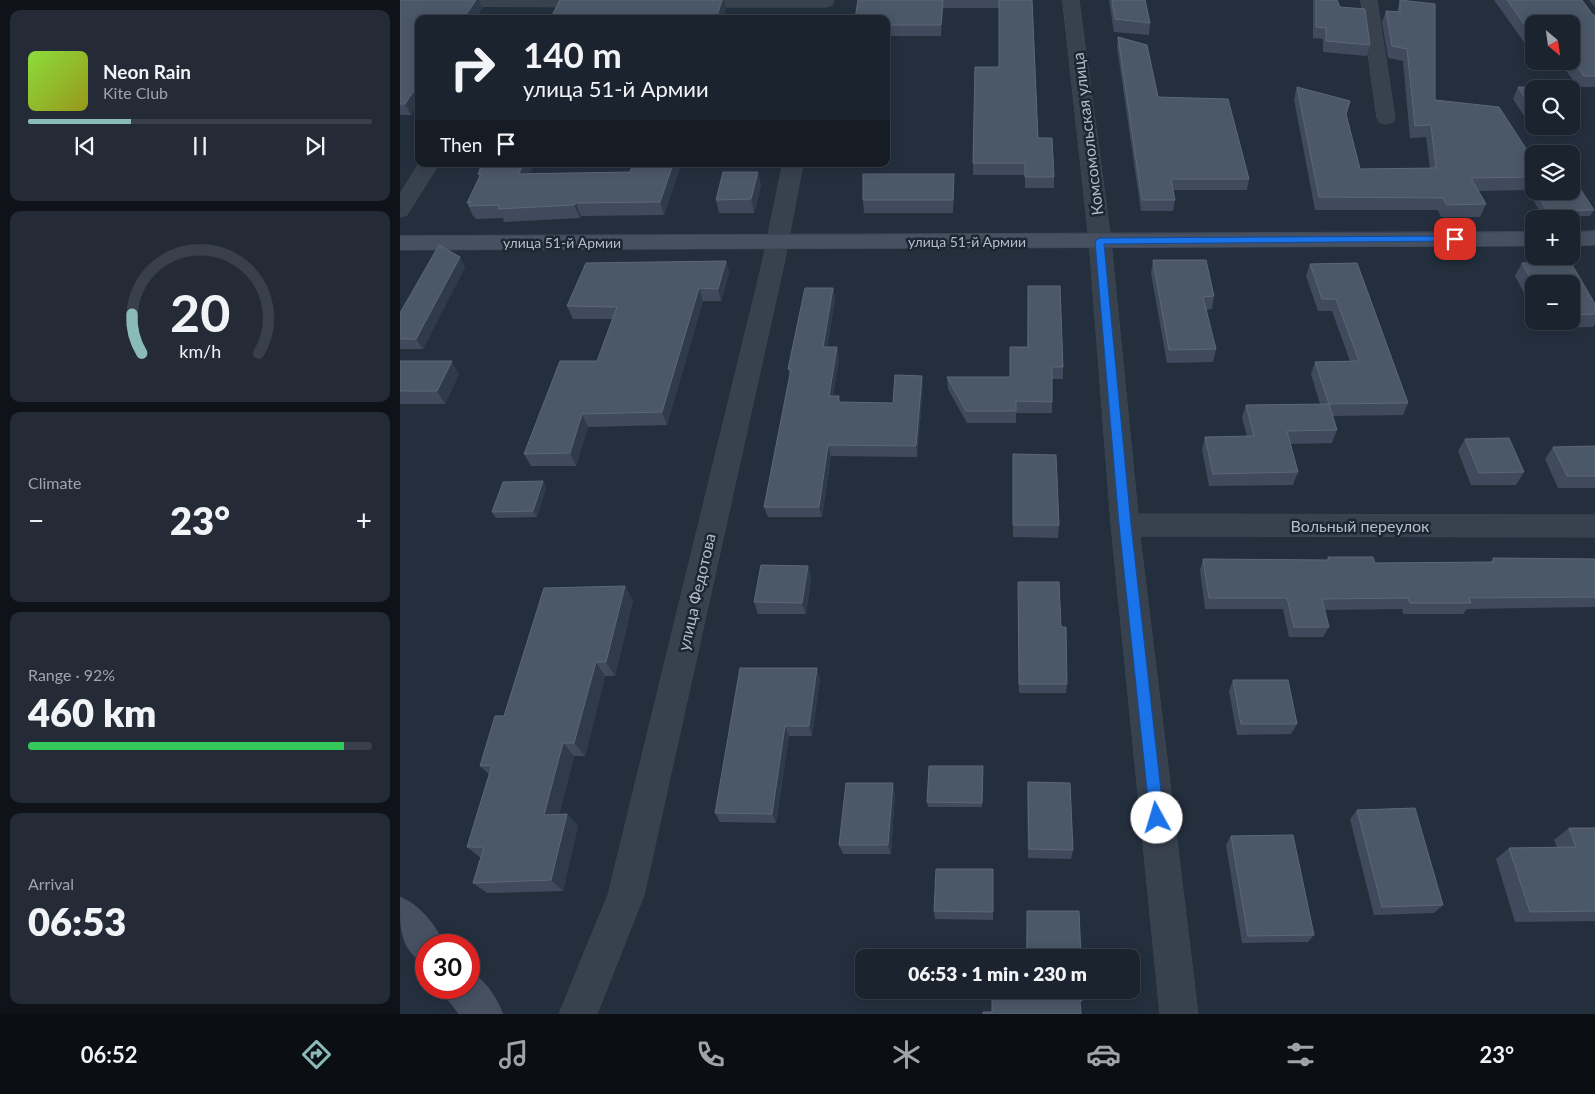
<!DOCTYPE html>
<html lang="en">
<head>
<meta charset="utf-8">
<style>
  body { margin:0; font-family:Lato,sans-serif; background:#242b36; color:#f1f3f6; height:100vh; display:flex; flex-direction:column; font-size:19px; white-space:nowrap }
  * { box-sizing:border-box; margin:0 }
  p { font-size:16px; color:#a0a4aa }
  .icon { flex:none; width:28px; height:28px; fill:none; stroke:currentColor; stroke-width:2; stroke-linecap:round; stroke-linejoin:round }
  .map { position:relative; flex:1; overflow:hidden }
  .drawer { display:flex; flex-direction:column; gap:10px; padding:10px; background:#0f1319; width:400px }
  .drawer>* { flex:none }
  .banner { position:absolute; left:15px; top:15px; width:475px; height:152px; border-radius:10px; box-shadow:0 2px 12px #0003,0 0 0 1px #39404a; background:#1b232e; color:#f1f3f6; overflow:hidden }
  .needle { width:32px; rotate:151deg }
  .fabs { position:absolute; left:1125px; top:15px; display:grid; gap:10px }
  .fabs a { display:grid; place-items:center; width:55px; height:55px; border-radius:10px; background:#1b232e; box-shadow:0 2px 12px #0003,0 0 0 1px #39404a; font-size:25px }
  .speed { position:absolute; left:15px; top:934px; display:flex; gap:10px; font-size:25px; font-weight:700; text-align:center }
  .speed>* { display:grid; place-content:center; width:65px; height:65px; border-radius:50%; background:#1b232e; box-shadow:0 2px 12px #0003,0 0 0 1px #39404a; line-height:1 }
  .speed .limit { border:8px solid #d22; background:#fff; color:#111 }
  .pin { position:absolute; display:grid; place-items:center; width:42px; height:42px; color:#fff; margin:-21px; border-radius:10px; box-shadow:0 2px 8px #0006 }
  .me { position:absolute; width:55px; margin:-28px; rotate:354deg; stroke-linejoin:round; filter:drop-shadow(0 0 4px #0008) }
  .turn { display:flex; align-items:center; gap:18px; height:105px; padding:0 25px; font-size:22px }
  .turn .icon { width:65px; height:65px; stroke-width:2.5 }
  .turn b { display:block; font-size:35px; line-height:42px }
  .then { display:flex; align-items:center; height:48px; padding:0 25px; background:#0003; gap:10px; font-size:19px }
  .big { font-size:38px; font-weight:800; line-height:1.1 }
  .drawer .card { flex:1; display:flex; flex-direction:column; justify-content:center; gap:8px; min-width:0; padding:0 18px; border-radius:10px; background:#242b36 }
  .drawer .dial { align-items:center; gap:0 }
  .dial svg { height:130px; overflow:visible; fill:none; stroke:#39404a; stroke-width:7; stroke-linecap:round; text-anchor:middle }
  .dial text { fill:#f1f3f6; stroke:none }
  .song { display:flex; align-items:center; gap:15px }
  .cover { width:60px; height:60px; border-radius:8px; background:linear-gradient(135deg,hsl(90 70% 55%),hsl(60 70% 35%)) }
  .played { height:5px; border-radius:2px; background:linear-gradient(90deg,#8bbbb9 30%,#39404a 30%) }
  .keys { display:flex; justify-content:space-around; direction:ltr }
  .heat { display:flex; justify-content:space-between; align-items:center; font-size:28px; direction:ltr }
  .charge { height:8px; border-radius:4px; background:linear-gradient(90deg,#34c759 92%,#39404a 0) }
  .trip { position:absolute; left:455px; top:949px; width:285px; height:50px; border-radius:10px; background:#1b232e; box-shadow:0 2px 12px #0003,0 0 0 1px #39404a; font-weight:800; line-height:50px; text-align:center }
  .menu { display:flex; height:80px; justify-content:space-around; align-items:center; background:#0b0e12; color:#a0a4aa }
  .menu .icon { width:35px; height:35px }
  .menu .current { color:#8bbbb9 }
  .menu b { font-size:22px; color:#f1f3f6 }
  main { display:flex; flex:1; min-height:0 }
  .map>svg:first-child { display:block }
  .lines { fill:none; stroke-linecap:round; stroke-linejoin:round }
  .street-casing { stroke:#414a57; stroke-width:1 }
  .secondary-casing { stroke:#414a57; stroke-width:1 }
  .street { fill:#38414e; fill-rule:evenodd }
  .secondary { fill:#465061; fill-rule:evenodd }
  .wall { fill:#3f4b5c }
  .shaded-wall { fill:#2f3b4b }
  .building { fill:#4b5868; stroke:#5c6777 }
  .route { fill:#1a73e8; stroke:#114b97 }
  .labels { text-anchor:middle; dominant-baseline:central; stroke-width:5; stroke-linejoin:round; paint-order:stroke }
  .far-street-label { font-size:14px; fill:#b4bcc9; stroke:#1d2633 }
  .street-label { font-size:16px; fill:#b4bcc9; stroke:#1d2633 }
</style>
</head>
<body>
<main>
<section class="drawer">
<div class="card">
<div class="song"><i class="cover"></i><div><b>Neon Rain</b><p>Kite Club</p></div></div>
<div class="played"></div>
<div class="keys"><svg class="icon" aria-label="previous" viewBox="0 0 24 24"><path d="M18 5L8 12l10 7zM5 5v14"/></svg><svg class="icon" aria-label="pause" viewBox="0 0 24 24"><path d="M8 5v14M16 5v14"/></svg><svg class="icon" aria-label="next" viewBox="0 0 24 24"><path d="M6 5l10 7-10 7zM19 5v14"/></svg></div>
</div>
<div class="card dial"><svg viewBox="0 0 100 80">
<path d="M14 69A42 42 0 1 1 86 69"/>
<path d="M14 69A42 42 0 0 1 8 45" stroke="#8bbbb9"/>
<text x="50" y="56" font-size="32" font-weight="700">20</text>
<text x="50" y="72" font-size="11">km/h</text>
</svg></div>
<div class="card"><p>Climate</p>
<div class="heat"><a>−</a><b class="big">23°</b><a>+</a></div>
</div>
<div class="card"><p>Range · 92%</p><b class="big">460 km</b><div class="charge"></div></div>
<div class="card"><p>Arrival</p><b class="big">06:53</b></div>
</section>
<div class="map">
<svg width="1195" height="1014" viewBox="0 0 1195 1014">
  <rect width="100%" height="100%" fill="#242f3e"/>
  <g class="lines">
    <defs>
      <path id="street" d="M0,0H204L205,2L203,5L197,7L0,6Z
        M280,0H433L434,2L432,5L426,7H287L281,5L279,2Z
        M663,0H679L711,241L738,514L1195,515V537L740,536L798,1014H760L711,525L689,241Z
        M961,0H977L995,118L993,122L986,124L979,122L977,118Z
        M19,164H39L7,215L0,217V194Z
        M383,164H403L384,264L244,895L197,1014H159L208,895L362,264Z"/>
      <path id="secondary" d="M1195,231V245L1171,246V232Z
        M1134,232V246L0,250V236Z
        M0,897C20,905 36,925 44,945H26V965C0,950 0,928 0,897Z
        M69,972C85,978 97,999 103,1014H59L49,1001L43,988H69Z"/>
    </defs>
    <use href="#street" class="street-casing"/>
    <use href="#secondary" class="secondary-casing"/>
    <use href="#street" class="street"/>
    <use href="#secondary" class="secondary"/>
  </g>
  <path class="wall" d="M0,0H79L83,8L19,19V103L11,115H0Z
    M458,0H632L638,138L654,177V188H625V175H573V163L599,67V8H543L541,36H490Z
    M709,0H745L750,23L749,35L714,32Z
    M913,0H937L940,7L970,45L967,56L923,52V39L913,38Z
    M1000,0L1035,100L1134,161V191H1171L1194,210L1190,216L1143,217L1128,191V190L1078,191L1086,204L1080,217H1041L1038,210H915L894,99L897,87L946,114L960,169L1030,168L1026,137L1010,138L1003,61L988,58L982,22L986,11L997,12Z
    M1094,0H1182L1193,15H1195V87H1178L1159,61H1171V24H1134V45H1126Z
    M1189,0H1195V7Z
    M718,37L758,97L849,179L847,190H773L775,200L773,211H741L717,47Z
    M1118,87L1134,89V126H1171V111L1180,123L1174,134L1137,135L1113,99Z
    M82,164H134L130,173L230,172L233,164H281L264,215L181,216L180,218L104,222L103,218L76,219L74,216H73L67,203L79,177L78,174Z
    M361,185L354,213H319L316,200Z
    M554,187L553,213H464L463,200Z
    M60,257L65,267L23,349H0V313Z
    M753,260L814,296L812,309L806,310L816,349L813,362L767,363L751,273Z
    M326,261L329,273L321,301H303L267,425L188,427L176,466H131L124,454L197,361L212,319H173L167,306Z
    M957,263L1008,403L1003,415L933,416L937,430L932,443L890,444L898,472L893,485L809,486L802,450L805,437L847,436L842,418L846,405L920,404L911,374L915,362L950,361L932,311H918L906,276L910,264Z
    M1122,263H1171L1195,304V324L1193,327L1143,328L1139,321H1171V284H1134V312L1115,276Z
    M628,286L663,367V379H652V413H616V423H567L548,389L547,377H610L627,347Z
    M433,288L435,299L427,347H437L439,358L433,396H439L440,402L493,403L523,387L517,457L431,456L422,517H368L364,507L390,375L388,369Z
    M0,361L59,374L45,404H0Z
    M1065,439L1124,472L1116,485H1071L1058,451Z
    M1195,446V488H1158L1145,459L1153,447Z
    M613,454L659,525L658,538L613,537Z
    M143,481L146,488L137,517L96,518L92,512Z
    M928,557L975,563L1090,562L1093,558L1195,559V607L1067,609L1063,614H1003L1002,609L924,610L929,627L923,637H889L883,609H805L800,570L803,559L926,560Z
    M408,566L411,578L406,614H358L354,602Z
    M618,582L661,627L667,684L666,693H619Z
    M225,586L233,601L215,676H205L185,756H174L159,815L167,814L178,826L163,891L87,893L73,883L81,858L67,847L90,775L80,766L104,716Z
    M420,679L412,736H389L376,823L320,822L315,813Z
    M833,680L897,724L891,734L837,735L829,691Z
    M583,766L582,807H528L527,802Z
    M628,782L673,850L671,859L628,858L627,792Z
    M495,793L491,854H443L439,845Z
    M957,810L1043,905L1034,913L974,915L950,819Z
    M1169,828H1195V921L1115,922L1096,859L1109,848L1157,847L1154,840Z
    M831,836L914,935L908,942L842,943L826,845Z
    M593,869V920L535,919L534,911Z
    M627,911L681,958H626Z"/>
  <path class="shaded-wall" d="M76,0H79L83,8L75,19H63Z
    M322,0H324L326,9L323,19H316Z
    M543,0V8L541,36V25Z
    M489,25L490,36L486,69V50Z
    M19,83V103L11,115L5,104Z
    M123,164H134L125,187L119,174Z
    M273,164H281L264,215L260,202Z
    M358,172L361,185L354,213L351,199Z
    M176,203L181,216L180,218L174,205Z
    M60,257L65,267L23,349L16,339Z
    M326,261L329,273L321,301L318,289Z
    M299,288L303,301L267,425L262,412Z
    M433,288L435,299L425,358L423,347Z
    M437,347L439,358L431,407L429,396Z
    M52,361L59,374L45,404L37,391Z
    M522,376L523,387L517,457L516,446Z
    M182,414L188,427L176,466L170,453Z
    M428,445L431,456L422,517L419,507Z
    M143,481L146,488L137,517L133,511Z
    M408,566L411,578L406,614L402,603Z
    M225,586L233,601L215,676L206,662Z
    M196,662L205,676L185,756L174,743Z
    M417,668L420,679L412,736L409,726Z
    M385,726L389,736L376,823L372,814Z
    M163,743L174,756L156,827L144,815Z
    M493,783L495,793L491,854L488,845Z
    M167,814L178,826L163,891L151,880Z"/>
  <path class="building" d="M0,0H76L63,19H19V83L5,104H0Z
    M160,0H322L316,19H150Z
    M458,0H543L541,25H489L486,50V19H455Z
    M599,0H632L638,138H652L654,177H625V163H573L575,67H599Z
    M712,0H745L750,23L715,19Z
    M916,0H937L940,7L965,9L970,45L926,41V28L916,27Z
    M1000,0L1035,4V100L1099,107L1134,161V177L1071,178L1086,204L1047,205L1043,198L919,197L897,87L950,101L946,114L960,169L1036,168L1031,125L1015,126L1007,49L992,46L986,11L1000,12Z
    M1107,0H1182L1193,15H1195V76H1184L1171,59V24H1134V34H1131Z
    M718,37L747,45L758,97L828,99L849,179H771L775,200H742Z
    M1118,87H1154L1155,89H1134V111Z
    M1171,111L1180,123H1171Z
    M82,164H123L119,174L230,172L233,164H273L260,202L176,203L174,205L98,209L100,205L69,206L71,202L67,203L81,174H78Z
    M323,172H358L351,199L316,200Z
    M463,174H554L553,200H463Z
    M1171,184H1177L1194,210L1147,211L1135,191H1171Z
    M39,245L60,257L16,339H0V313Z
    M753,260H806L814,296L803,297L816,349L769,350Z
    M326,261L318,289L299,288L262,412L182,414L170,453L124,454L160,361H197L217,307L167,306L186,263Z
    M957,263L1008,403L929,404L915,362L959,361L936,299H922L910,264Z
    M1122,263H1171L1195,304V314L1171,315V284H1134V285Z
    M628,286H660L663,367H652V402L616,401V411H566L547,377H610V347H628Z
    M405,288H433L423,347H437L429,396H439L438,402L493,403L495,375L522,376L516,446L428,445L419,507H364L391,369H388Z
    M0,361H52L37,391H0Z
    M929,404L937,430L887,431L898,472L813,474L805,437L854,436L846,405Z
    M1109,438L1124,472L1079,473L1065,439Z
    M1195,446V476H1167L1153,447Z
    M613,454L656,455L659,525H613Z
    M143,481L133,511L92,512L103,482Z
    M928,557H973L975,563L1094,562L1093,558L1195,559V597L1069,598L1071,603H1010L1008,598L922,599L929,627H894L887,598H809L803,559L929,560Z
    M361,565L408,566L402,603L354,602Z
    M618,582H659L661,627H666L667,684H619Z
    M225,586L206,662H196L174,743H163L144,815L167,814L151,880L73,883L84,847H67L92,765L80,766L95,716H104L144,588Z
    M340,668H417L409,726H385L372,814L315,813Z
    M833,680H888L897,724H841Z
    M529,766H583L582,803L527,802Z
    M628,782L670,783L673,850L629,849Z
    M446,783H493L488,845H439Z
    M1015,808L1043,905L982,907L957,810Z
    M1169,828H1195V911L1130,912L1109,848L1176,847Z
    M893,835L914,935L848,936L831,836Z
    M536,869H593V912L534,911Z
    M627,911H679L681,958H627Z
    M592,990H682V1001H680L681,1014H583V1012H592Z"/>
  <path class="route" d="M1055,236L1058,237V241L704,244L731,524L764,818L762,823L757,825L752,823L750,818L719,524L695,241L700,238Z"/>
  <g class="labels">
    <g class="far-street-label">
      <text x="567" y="241">улица 51-й Армии</text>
      <text x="162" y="242">улица 51-й Армии</text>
    </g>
    <g class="street-label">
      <text transform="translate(687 134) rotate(-97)">Комсомольская улица</text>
      <text x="960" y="525">Вольный переулок</text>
      <text transform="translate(296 592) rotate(-77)">улица Федотова</text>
    </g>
  </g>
</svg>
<div class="fabs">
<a><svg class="needle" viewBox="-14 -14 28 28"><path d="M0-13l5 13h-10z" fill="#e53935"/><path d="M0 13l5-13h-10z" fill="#a0a4aa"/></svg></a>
<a><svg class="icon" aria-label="search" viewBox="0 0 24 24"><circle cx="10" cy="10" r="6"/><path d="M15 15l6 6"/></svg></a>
<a><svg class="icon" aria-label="layers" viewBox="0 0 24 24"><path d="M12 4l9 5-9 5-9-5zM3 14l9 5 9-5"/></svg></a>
<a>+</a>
<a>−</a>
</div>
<div class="speed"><div class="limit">30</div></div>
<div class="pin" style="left:1055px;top:239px;background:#d93025"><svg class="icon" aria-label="arrive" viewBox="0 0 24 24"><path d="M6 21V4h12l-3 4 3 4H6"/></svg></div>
<svg class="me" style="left:757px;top:818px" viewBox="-20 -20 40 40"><circle r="19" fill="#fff"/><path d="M0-13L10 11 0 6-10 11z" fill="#1a73e8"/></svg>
<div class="trip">06:53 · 1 min · 230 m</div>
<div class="banner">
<div class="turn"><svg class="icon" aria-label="right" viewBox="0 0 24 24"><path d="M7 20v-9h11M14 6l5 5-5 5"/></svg><div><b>140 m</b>улица 51-й Армии</div></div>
<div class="then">Then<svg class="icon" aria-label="arrive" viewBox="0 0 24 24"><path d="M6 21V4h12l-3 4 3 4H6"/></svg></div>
</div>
</div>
</main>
<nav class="menu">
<b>06:52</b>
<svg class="icon current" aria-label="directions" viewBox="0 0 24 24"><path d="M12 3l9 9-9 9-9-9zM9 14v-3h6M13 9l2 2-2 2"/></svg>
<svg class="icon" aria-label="music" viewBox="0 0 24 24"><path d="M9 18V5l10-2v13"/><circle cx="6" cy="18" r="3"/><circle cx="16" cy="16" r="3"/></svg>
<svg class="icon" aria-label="phone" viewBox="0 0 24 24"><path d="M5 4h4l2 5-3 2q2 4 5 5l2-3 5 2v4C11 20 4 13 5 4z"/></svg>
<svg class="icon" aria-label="climate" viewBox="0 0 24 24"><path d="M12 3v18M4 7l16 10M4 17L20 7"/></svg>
<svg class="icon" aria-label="car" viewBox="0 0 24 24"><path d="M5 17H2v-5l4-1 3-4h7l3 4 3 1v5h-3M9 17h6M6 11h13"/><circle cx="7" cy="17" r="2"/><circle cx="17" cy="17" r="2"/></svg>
<svg class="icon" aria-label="filters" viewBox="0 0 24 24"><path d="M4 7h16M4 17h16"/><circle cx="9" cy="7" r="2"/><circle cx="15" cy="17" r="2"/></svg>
<b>23°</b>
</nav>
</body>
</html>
